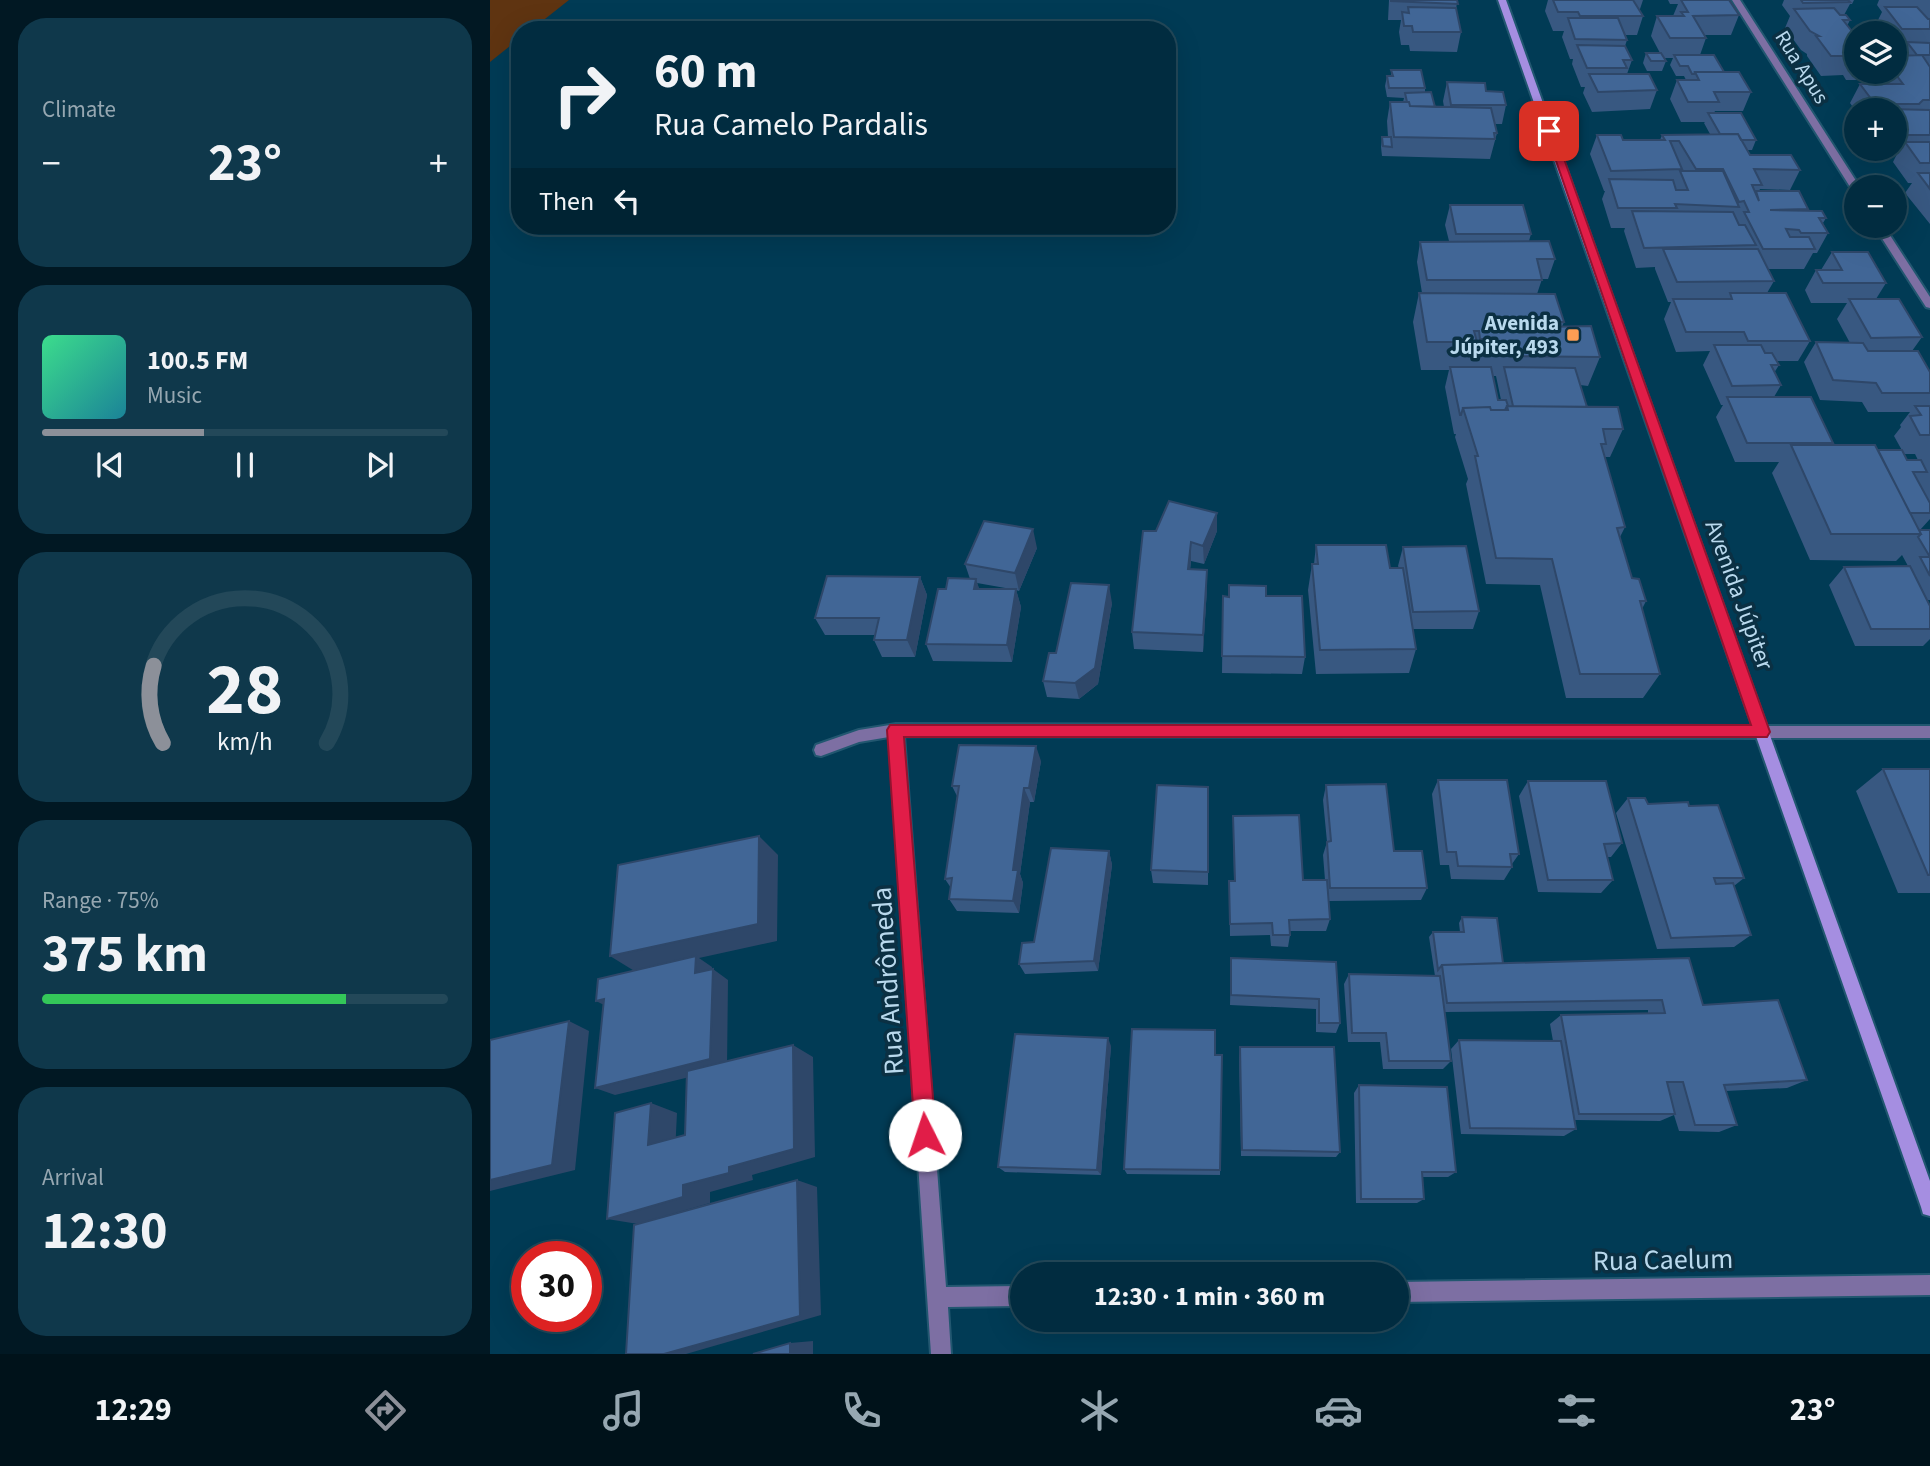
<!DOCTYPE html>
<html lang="en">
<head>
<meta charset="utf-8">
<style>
  body { margin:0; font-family:"Source Sans 3",sans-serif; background:#0f384b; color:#f1f3f6; height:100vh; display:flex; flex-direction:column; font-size:26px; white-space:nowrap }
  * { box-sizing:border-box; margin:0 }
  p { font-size:23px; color:#96a7b1 }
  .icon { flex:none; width:38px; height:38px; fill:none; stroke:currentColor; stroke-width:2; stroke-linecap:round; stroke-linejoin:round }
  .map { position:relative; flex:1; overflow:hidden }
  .drawer { display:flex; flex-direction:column; gap:18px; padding:18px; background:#011823; width:490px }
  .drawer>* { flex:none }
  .guide { position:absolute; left:21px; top:21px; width:665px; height:214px; border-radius:28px; box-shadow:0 7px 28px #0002,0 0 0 2px #234859; background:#012c40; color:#f1f3f6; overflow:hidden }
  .controls { position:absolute; left:1354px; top:21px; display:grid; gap:14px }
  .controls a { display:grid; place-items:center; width:63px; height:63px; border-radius:50%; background:#012c40; box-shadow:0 7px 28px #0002,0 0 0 2px #234859; font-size:35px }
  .speed { position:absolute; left:21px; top:1241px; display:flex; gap:14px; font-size:35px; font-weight:700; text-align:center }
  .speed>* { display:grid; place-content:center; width:91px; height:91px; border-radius:50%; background:#012c40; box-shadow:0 7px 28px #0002,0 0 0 2px #234859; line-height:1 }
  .speed .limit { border:10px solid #d22; background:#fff; color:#111 }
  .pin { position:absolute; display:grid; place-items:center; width:60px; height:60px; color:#fff; margin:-30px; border-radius:14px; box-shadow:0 4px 10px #0006 }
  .me { position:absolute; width:77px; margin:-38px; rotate:356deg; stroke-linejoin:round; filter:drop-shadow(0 0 5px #0008) }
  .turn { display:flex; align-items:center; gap:24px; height:147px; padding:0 28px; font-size:32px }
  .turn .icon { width:91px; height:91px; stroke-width:2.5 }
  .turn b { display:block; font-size:49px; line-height:60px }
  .then { display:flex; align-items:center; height:66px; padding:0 28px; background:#0003; gap:14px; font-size:26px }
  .big { font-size:52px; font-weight:700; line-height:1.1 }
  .drawer .tile { flex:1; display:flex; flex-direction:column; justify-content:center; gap:10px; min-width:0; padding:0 24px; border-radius:28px; background:#0f384b }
  .drawer .dial { align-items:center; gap:0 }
  .dial svg { height:182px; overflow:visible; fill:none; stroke:#234859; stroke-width:7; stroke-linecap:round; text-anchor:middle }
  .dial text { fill:#f1f3f6; stroke:none }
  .song { display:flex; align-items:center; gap:21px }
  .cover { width:84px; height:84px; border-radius:10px; background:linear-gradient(135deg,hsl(150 70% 55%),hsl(190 70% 35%)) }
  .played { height:7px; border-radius:4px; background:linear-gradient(90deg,#8c9099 40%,#234859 40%) }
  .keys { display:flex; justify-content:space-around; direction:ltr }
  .heat { display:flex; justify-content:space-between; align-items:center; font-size:38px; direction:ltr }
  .charge { height:10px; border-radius:5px; background:linear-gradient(90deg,#34c759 75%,#234859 0) }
  .trip { position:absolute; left:520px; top:1262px; width:399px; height:70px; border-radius:35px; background:#012c40; box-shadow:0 7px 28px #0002,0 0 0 2px #234859; font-weight:700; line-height:70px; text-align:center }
  .tabs { display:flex; height:112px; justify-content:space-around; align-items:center; background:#00121a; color:#96a7b1 }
  .tabs .icon { width:49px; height:49px }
  .tabs .on { color:#8c9099 }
  .tabs b { font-size:32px; color:#f1f3f6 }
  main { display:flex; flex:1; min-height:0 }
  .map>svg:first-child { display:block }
  .green { fill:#5f3411 }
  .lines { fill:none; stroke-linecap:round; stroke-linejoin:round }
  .minor-casing { stroke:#225770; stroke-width:4 }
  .tertiary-casing { stroke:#225770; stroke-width:4 }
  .secondary-casing { stroke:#225770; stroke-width:4 }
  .minor { fill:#7d6fa3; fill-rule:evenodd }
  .tertiary { fill:#7d6fa3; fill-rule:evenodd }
  .secondary { fill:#a58ee1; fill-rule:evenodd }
  .wall { fill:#385881; fill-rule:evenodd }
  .shaded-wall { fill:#2e4769 }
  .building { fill:#416696; stroke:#2e4769; stroke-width:2 }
  .route { fill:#e11d48; stroke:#92132f; stroke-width:2 }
  .poi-dot { fill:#fc9d54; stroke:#0b3043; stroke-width:2.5 }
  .labels { text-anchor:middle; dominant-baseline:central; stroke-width:7; stroke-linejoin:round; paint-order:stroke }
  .far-street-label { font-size:21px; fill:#b9d9ed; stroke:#0b3043 }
  .far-poi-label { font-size:21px; font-weight:bold; fill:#b9d9ed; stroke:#0b3043; text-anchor:end }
  .street-label { font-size:24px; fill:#b9d9ed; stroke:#0b3043 }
  .near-street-label { font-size:28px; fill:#b9d9ed; stroke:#0b3043 }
</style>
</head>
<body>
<main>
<section class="drawer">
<div class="tile"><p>Climate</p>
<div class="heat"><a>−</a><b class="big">23°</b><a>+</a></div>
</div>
<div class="tile">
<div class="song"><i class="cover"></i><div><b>100.5 FM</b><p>Music</p></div></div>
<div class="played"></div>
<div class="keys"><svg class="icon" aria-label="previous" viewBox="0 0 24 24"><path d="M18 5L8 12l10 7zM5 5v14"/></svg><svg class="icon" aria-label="pause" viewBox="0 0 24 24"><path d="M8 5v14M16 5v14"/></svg><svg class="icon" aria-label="next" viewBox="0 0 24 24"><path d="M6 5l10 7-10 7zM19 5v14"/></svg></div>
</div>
<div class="tile dial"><svg viewBox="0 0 100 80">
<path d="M14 69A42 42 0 1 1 86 69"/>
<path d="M14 69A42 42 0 0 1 10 35" stroke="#8c9099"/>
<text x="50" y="56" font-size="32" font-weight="700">28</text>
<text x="50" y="72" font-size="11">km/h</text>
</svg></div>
<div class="tile"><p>Range · 75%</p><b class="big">375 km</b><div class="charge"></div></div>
<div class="tile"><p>Arrival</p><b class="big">12:30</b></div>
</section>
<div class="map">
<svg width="1440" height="1354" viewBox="0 0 1440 1354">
  <rect width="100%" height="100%" fill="#013b55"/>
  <path class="green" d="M0,0H79L41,30H30V38L0,62Z"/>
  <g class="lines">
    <defs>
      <path id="minor" d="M1242,0H1250L1370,187H1367V193L1362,190Z
        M1384,226H1394L1440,297V308L1436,307Z
        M406,724L1271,726L1276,728L1278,732L1276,736L1271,738L414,736L456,1287L532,1286V1306L458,1307L461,1354H441L399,737L369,742L331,756L326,755L324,750L326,745L369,730Z
        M1440,1275V1295L906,1302V1282Z"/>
      <path id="tertiary" d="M1271,726H1440V738H1271L1266,736L1264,732L1266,728Z"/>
      <path id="secondary" d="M1008,0H1016L1440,1181V1216L1433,1214L1431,1207Z"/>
    </defs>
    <use href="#minor" class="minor-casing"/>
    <use href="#tertiary" class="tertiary-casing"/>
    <use href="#secondary" class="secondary-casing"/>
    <use href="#minor" class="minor"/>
    <use href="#tertiary" class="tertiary"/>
    <use href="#secondary" class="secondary"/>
  </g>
  <path class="wall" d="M899,0H967L966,12L971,32L967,52L920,51L919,45H911L909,32L911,20H898Z
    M1058,0H1153L1150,9H1149L1153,16L1147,35H1135L1137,40L1135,46L1142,60L1137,74L1167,90L1160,109L1102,112L1093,93L1095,87H1091L1082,64L1083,59H1080L1072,37L1074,31H1063L1055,11Z
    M1178,0H1239L1249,15L1241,35H1214L1216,38L1210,55L1261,92L1253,111H1225L1224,113L1266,140L1262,150H1257L1260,155L1310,170L1300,190L1270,189L1269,191L1318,209L1317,211L1336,218L1333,223L1338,233L1327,253H1323L1314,269H1278L1284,281L1277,293L1320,341L1308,361H1286L1289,365L1284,373L1291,385L1284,397L1343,443L1342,445L1388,450L1417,460H1428L1425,454H1414L1404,436L1411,427L1410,425L1420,412H1378L1372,402L1330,400L1314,362L1326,342L1360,343L1347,319L1357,303H1321L1315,290L1326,270H1331L1342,252L1396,283L1386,299L1432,337L1422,351L1440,372V519L1430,530H1440V600H1437L1440,606V639L1433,646H1365L1339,585L1354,567L1418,566L1412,555L1406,561L1320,560L1282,473L1289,462H1245L1226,417L1233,405H1231L1213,365L1220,351L1186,352L1174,319L1181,302H1178L1165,269V267L1146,268L1134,231L1135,228H1121L1112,199L1115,191H1114L1100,154L1107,135L1133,140H1170L1172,135L1220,134L1214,123L1215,122H1191L1180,99L1187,80H1196L1194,76H1186L1180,65L1183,58H1174L1176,61L1172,71H1157L1153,63L1156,53H1170L1161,36L1167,16H1183L1188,4H1180Z
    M1294,0H1364L1362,4H1360L1354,15L1360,20L1357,26L1361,30L1367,33V72H1405V33H1390L1385,26L1392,12L1387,5L1389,0H1440V224L1415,193L1422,183H1418L1403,162L1407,154H1405L1401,149H1405V110H1367V113L1360,103L1370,84H1388L1386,80H1356L1353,75L1331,76L1317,56V54L1311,50L1295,28L1300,16L1292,5Z
    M901,70L935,88V92L945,107H954L953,101L957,82L996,91L1016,105L1012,124H1005L1007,133L1000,159L892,156L891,147L892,137H898L897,121L900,102H913L914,98L897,97L895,86L897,76H901Z
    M960,205L1041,234L1039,241L1065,259L1058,279H1052L1047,294L1074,322L1072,327L1110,357L1098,386L1090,385L1097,407L1133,429L1120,457H1114L1135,527L1130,537L1142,578L1156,601L1152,609L1170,674L1153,698H1076L1050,585L996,584L976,484L978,479L965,437L966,434H964L955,387L959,370H931L923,322L929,293H932L927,262L930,242L959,241L955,225ZM1003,376H1006L1011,400H1008Z
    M653,531H727L714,564L701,561L700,570L717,588L713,652L644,649L642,632Z
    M826,545L900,568H909L908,566L913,547L989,611L983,629H923L926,649L919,673L826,674L818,590L822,564H824Z
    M547,548L529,591L526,590L531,607L522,662L443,661L436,644L456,589L480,579L475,564ZM487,583L521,589H489Z
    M430,577L437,595L425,657H392L384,640L385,635H335L325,618Z
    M733,596H776L815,657L812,674L732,673Z
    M622,603L608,684L589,699L557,697L553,681L566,653Z
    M551,761L544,802H540L530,874L533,883L529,913L467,911L459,899L461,888L455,879L467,796L462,786Z
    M1393,769H1440V893H1408L1366,791Z
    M948,780L1029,854L1022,864V867L1014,880L961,879L959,865H950L942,794Z
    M1038,781L1132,843L1121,857H1117L1123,880L1111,893L1048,892L1029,796Z
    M836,785L904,851L937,888L931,900L839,901L840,919L836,931H800V935L798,947L781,946L780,935L740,936L739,881H744L743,816L813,880H835L833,855L837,842L833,800Z
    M718,787V885L663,883L661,870Z
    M1138,798L1158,804L1199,806L1254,878L1244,886L1261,935L1244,947L1167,949L1126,813Z
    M619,851L622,865L608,971L535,974L529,964Z
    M972,917L1013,963L1213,1005L1317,1080L1297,1088L1236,1091L1247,1125L1229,1132L1189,1131L1184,1115L1170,1121L1085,1120L1086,1129L1074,1136L971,1134L961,1049L969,1040L1063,1041L1060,1024L1071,1015L1158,1014V1010L955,1012L961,1061L953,1069H893L890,1042H858L854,984L859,974L945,976L939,937L943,932H970L969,923Z
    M741,958L846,962L850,1023L846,1033L826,1032V1009L740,1005Z
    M621,1046L611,1175L515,1172L508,1167Z
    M750,1047L850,1152L846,1157L751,1156L749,1056Z
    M725,1055H732L730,1175L637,1174L634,1169Z
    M869,1085L966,1172L958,1177H932L934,1199L927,1203H866L864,1093Z"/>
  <path class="shaded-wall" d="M727,513V531L714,564L713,546Z
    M543,529L547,548L529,591L525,573Z
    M701,542V561L698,587V569Z
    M717,570V588L713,652V635Z
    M430,577L437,595L425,657L417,640Z
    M486,579L492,597L484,589Z
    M619,585L622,603L608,684L589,699L585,683Z
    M526,589L531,607L522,662L517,645Z
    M546,746L551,761L544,802L539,788Z
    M534,788L540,802L530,874L533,883L529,913L523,901V870Z
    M269,836L288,855L287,941L209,958L222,967L221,984L146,972L120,956Z
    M619,851L622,865L608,971L604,961Z
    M223,969L238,980L237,1068L125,1095L105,1088Z
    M114,999L126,1011L106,1001Z
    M79,1021L99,1031L85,1170L0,1191V1180Z
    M618,1038L621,1046L611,1175L607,1170Z
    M303,1045L323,1057L325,1157L262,1175L263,1180L220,1192V1203L148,1224L117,1219L193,1185L239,1167Z
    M161,1103L187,1113L185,1153L158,1145Z
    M307,1180L327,1187L331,1315L196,1354H174Z
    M323,1341V1354H300V1343Z"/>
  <path class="building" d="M901,0H967L968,4L901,1Z
    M1063,0H1143L1153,16H1090L1088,12H1068Z
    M1191,0H1239L1249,15L1203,16L1216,38H1180L1167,16H1194L1191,12H1198Z
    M1311,0H1358L1360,2L1313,3Z
    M918,7L966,8L971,32H923L922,26H914L912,12L919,13Z
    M1395,7H1427L1438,19H1440V29H1412Z
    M1344,8L1350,15H1356L1360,20H1353L1361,30H1379L1382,33H1367V61L1362,56H1341L1326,36H1329L1320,31L1304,9Z
    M1078,18H1128L1137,40L1085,39Z
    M1405,40L1418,55L1405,56Z
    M1417,42L1440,43V55H1427Z
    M1087,45L1135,46L1142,60H1133L1137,68H1097Z
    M1156,53H1171L1176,61H1161Z
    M1184,55H1224L1234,72H1205L1204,74H1202L1198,66H1190Z
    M1432,55L1440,67V100H1433L1429,104H1385L1370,84H1413L1404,72H1405V56Z
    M901,70H931L935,88H899L897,76H903Z
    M1205,72H1249L1261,92H1224L1229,102H1198L1187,80H1209Z
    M1099,74H1159L1167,90L1108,92Z
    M957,82L995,83L996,91L1013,92L1016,105H961Z
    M941,92L945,107L920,106L919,102H917L915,93Z
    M900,102H919L920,106L1001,108L1007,133H1004L1005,139L904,137Z
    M1399,109L1440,110V135H1417L1405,118V110H1400Z
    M1218,113H1251L1266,140H1251L1248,134H1230Z
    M1248,134L1260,155H1301L1310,170L1264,169L1272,185H1262L1269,201L1266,191H1309L1318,209L1280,210L1332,211L1336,218H1329L1338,233H1311L1309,230L1296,229L1300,237H1319L1325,249H1273L1254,212H1259L1254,201L1249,202L1233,169H1206L1189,141H1180L1192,169L1121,171L1107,135H1131L1133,140H1175L1172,135Z
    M892,137H901L902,147L893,146Z
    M1415,142H1440V163H1430Z
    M1190,171H1233L1249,207L1185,204L1187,208H1128L1119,179L1183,180L1186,190H1198Z
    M1428,173H1440V189Z
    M960,205H1033L1041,234H966Z
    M1142,211L1243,212L1249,225H1255L1266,245L1154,248Z
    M1059,241L1065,259H1047L1052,280H937L930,242Z
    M1173,249H1268L1284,281L1187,282Z
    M1342,252H1378L1396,283H1333L1326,270H1352Z
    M929,293L1065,294L1074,322H1055L1056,327L1101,326L1110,357L1016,356L1015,348H1005L1003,339H990L989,331H984L987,342H937Z
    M1240,293H1296L1320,341H1258L1254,332H1196L1183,299H1242Z
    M1359,299H1409L1432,337L1381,338Z
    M1326,342L1373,343L1378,351H1428L1440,372V393H1392L1386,383L1343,380Z
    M1224,345H1271L1275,353H1282L1289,365H1281L1291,385L1242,386Z
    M960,367H1001L1008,400H1016L1018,406H1017L1015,410H1001L1000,407L973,408L971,415H970Z
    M1014,367L1085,368L1097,407L1023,406Z
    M1237,397H1321L1343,443H1257Z
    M1017,406L1128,407L1133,429H1113L1116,444H1111L1135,527L1127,528L1142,578L1149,579L1156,601H1150L1170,674H1090L1062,559L1006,558L985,456H988L973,408L1000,407L1001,410H1018Z
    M1425,406H1440V435H1430L1420,416L1431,415Z
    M1301,445H1385L1431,534H1341Z
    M1388,450H1412L1417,460H1431L1437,472H1423L1440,503V513H1420Z
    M679,501L727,513L713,546L701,542L698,569L717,570L713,635L642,632L653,531H666Z
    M494,521L543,529L525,573L475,564Z
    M1429,530H1440V576L1430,557H1440L1428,537L1431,534Z
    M826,545H896L900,568H913L926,649L830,650L822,564H828Z
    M976,546L989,611L923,612L913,547Z
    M1420,566L1440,606V629H1381L1354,567Z
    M337,576L430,577L417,640H384L389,618H325Z
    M458,578L486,579L484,589H526L517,645L436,644L448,589H456Z
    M581,583L619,585L605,668L585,683L553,681L559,653H566Z
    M739,585L776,586V596H812L815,657L732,656L733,596L739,597Z
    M469,745L546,746L539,788H534L523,870H528L523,901L459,899L462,878L455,879L469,786H462Z
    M1393,769H1440V875H1438Z
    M948,780H1017L1029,854H1020L1022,867L968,866L966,852H957Z
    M1038,781H1116L1132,843L1114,844L1123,880H1058Z
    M896,784L904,851H932L937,888H840L837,842L841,841L836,785Z
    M667,785L718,787V872L661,870Z
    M1138,798H1155L1158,804L1198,802L1199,806L1228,805L1254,878H1224L1226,884L1243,883L1261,935L1181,938Z
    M809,815L813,880H837L840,919L799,920L800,935H783L782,923L740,924L739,881H745L743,816Z
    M269,836L268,924L120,956L128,865Z
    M561,848L619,851L604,961L529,964L532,943L544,942Z
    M972,917L1007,918L1013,963L952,965L948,970L943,932H974Z
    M206,956L205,973L223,969L220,1059L105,1088L114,999L106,1001L108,979Z
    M741,958L846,962L850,1023H829V999L741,995Z
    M1199,958L1213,1005L1288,1000L1317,1080L1234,1085L1247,1125H1205L1193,1082H1177L1185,1114H1089L1071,1015L1175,1013L1172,1000L957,1003L952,965Z
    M859,974L950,976L961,1061H899L896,1033H862Z
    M79,1021L62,1165L0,1180V1040Z
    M642,1029L725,1030V1055H732L730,1170L634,1169Z
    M525,1034L618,1038L607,1170L508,1167Z
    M969,1040L1071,1041L1086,1129L980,1128Z
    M303,1045L304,1149L239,1167V1173L193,1185V1197L117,1219L125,1113L161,1103L158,1145L195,1135L197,1071Z
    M750,1047H844L850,1152L752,1150Z
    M869,1085L957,1087L966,1172H932L934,1199H871Z
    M307,1180L310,1316L174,1354H136L144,1225Z
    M300,1343V1354H263Z"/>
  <path class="route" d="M1055,129L1064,131L1280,732L1277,737H414L446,1135L443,1143L435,1146L428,1143L425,1135L397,730L400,725H1261Z"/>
  <rect class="poi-dot" x="1076" y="328" width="14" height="14" rx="3.5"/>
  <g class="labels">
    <g class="far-street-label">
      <text transform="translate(1312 67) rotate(58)">Rua Apus</text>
    </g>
    <g class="far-poi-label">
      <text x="1069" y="323">Avenida<tspan x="1069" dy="24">Júpiter, 493</tspan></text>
    </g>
    <g class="street-label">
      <text transform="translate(1249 595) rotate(70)">Avenida Júpiter</text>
    </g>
    <g class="near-street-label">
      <text transform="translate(398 981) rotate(-94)">Rua Andrômeda</text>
      <text transform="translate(1173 1260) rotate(-1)">Rua Caelum</text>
    </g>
  </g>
</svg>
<div class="controls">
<a><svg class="icon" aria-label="layers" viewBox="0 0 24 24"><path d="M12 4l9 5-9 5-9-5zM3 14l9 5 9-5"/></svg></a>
<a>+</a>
<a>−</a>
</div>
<div class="speed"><div class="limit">30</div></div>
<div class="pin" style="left:1059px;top:131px;background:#d93025"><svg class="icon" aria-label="arrive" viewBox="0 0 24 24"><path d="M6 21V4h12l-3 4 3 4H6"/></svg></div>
<svg class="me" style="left:435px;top:1135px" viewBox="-20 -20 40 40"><circle r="19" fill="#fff"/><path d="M0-13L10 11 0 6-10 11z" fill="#e11d48"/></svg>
<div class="trip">12:30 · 1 min · 360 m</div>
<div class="guide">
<div class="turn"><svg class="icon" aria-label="right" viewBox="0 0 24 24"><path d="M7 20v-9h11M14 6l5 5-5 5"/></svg><div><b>60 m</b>Rua Camelo Pardalis</div></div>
<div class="then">Then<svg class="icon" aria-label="left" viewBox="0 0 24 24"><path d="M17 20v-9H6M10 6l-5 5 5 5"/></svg></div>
</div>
</div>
</main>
<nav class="tabs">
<b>12:29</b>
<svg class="icon on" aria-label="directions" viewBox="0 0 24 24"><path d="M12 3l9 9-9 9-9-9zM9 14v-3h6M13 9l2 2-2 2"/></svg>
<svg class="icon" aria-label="music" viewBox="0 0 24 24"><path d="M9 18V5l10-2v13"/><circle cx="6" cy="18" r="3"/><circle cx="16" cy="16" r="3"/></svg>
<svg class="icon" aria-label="phone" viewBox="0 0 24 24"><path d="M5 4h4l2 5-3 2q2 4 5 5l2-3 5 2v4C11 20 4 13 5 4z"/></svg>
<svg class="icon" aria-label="climate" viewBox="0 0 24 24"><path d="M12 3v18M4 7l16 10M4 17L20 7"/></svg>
<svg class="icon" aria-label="car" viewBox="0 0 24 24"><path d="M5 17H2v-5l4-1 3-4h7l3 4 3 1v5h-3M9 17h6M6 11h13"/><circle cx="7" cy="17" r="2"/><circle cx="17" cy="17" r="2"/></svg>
<svg class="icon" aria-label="filters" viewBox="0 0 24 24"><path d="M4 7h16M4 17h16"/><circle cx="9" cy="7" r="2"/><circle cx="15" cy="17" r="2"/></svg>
<b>23°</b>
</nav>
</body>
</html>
